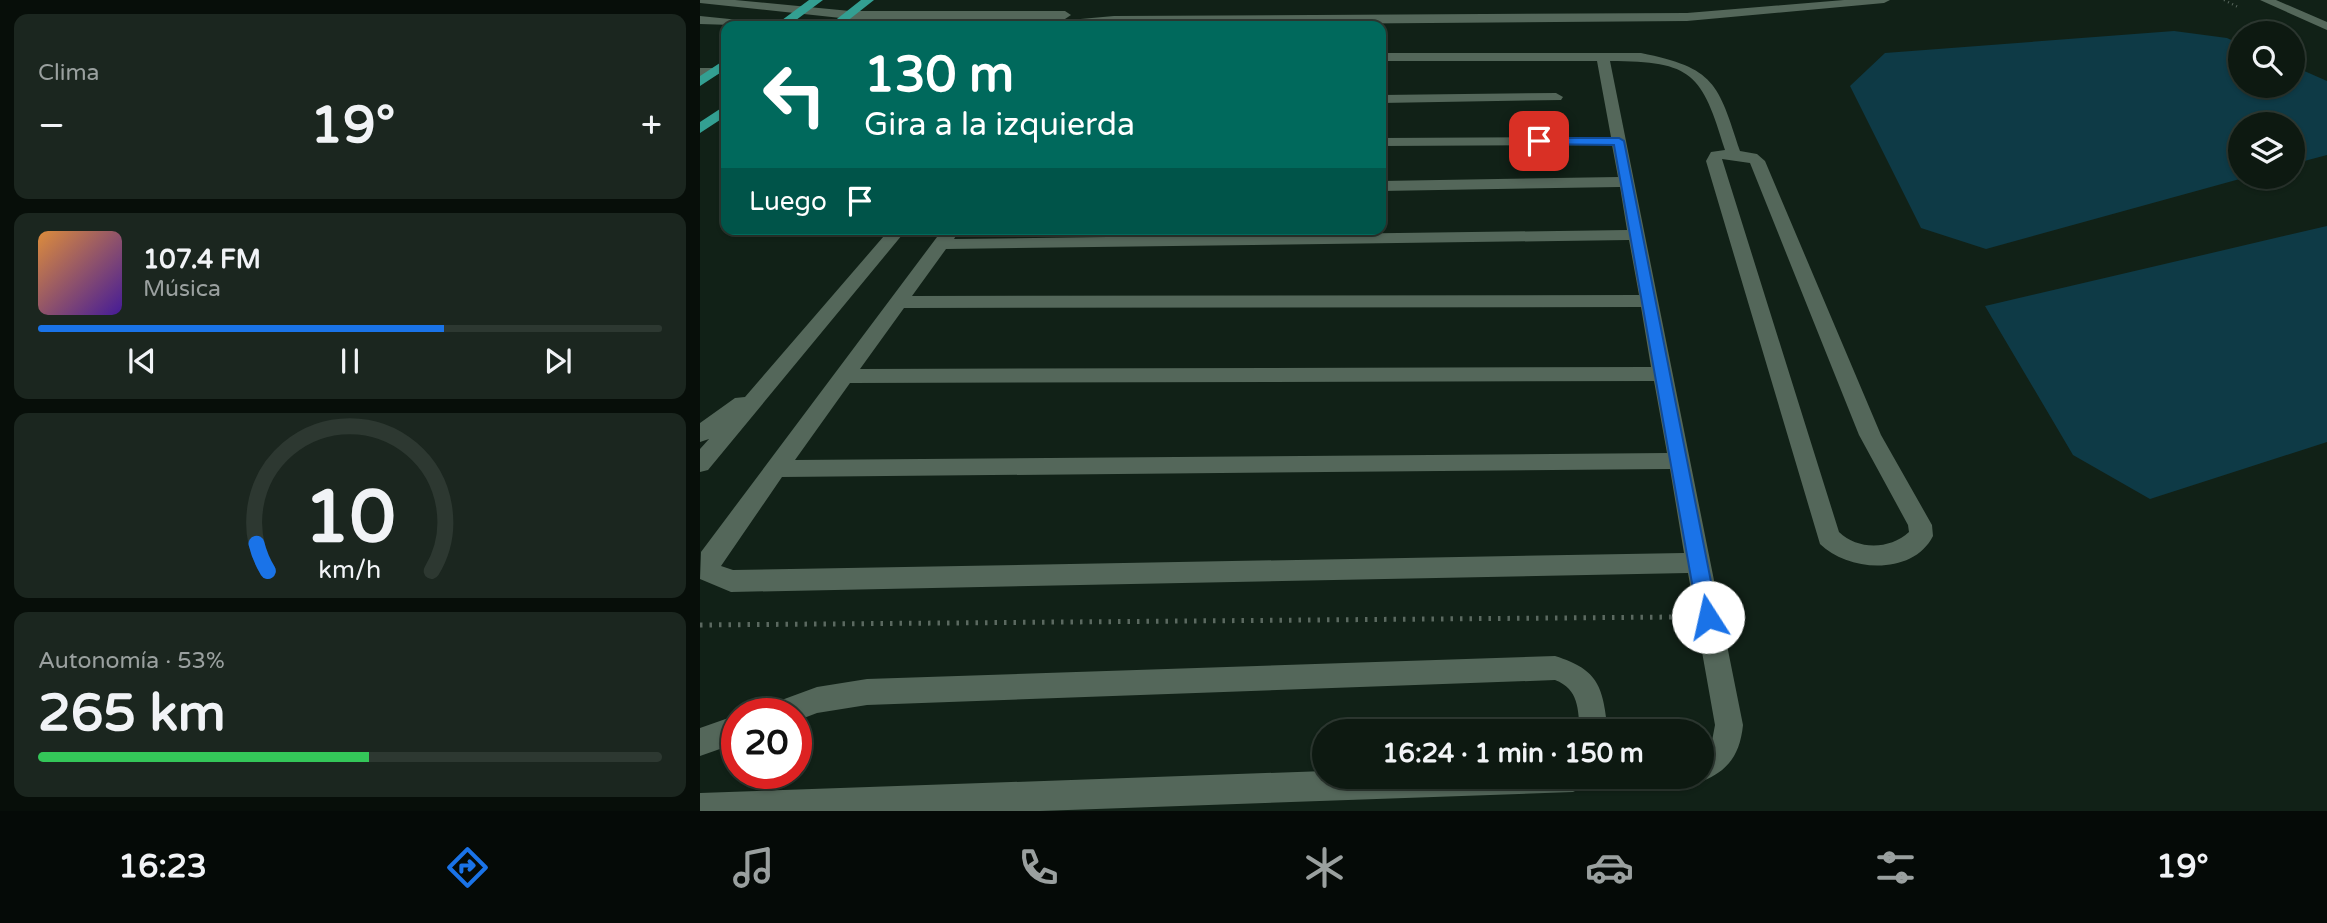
<!DOCTYPE html>
<html lang="es">
<head>
<meta charset="utf-8">
<style>
  body { margin:0; font-family:"Varela Round",sans-serif; background:#1b261f; color:#f1f3f6; height:100vh; display:flex; flex-direction:column; font-size:26px; white-space:nowrap }
  * { box-sizing:border-box; margin:0 }
  p { font-size:23px; color:#9aa09f }
  .icon { flex:none; width:38px; height:38px; fill:none; stroke:currentColor; stroke-width:2; stroke-linecap:round; stroke-linejoin:round }
  .map { position:relative; flex:1; overflow:hidden }
  .details { display:flex; flex-direction:column; gap:14px; padding:14px; background:#070e09; width:700px }
  .details>* { flex:none }
  .guide { position:absolute; left:21px; top:21px; width:665px; height:214px; border-radius:14px; box-shadow:0 2px 5px #0004,0 0 0 2px #2d3831; background:#00695c; color:#fff; overflow:hidden }
  .tools { position:absolute; left:1528px; top:21px; display:grid; gap:14px }
  .tools a { display:grid; place-items:center; width:77px; height:77px; border-radius:50%; background:#0d1911; box-shadow:0 2px 5px #0004,0 0 0 2px #2d3831; font-size:35px }
  .speed { position:absolute; left:21px; top:698px; display:flex; gap:14px; font-size:35px; font-weight:700; text-align:center }
  .speed>* { display:grid; place-content:center; width:91px; height:91px; border-radius:50%; background:#0d1911; box-shadow:0 2px 5px #0004,0 0 0 2px #2d3831; line-height:1 }
  .speed .limit { border:10px solid #d22; background:#fff; color:#111 }
  .pin { position:absolute; display:grid; place-items:center; width:60px; height:60px; color:#fff; margin:-30px; border-radius:14px; box-shadow:0 4px 10px #0006 }
  .me { position:absolute; width:77px; margin:-38px; rotate:350deg; stroke-linejoin:round; filter:drop-shadow(0 0 5px #0008) }
  .turn { display:flex; align-items:center; gap:24px; height:147px; padding:0 28px; font-size:32px }
  .turn .icon { width:91px; height:91px; stroke-width:2.5 }
  .turn b { display:block; font-size:49px; line-height:60px }
  .then { display:flex; align-items:center; height:66px; padding:0 28px; background:#0003; gap:14px; font-size:26px }
  .big { font-size:52px; font-weight:700; line-height:1.1 }
  .details .tile { flex:1; display:flex; flex-direction:column; justify-content:center; gap:10px; min-width:0; padding:0 24px; border-radius:14px; background:#1b261f }
  .details .dial { align-items:center; gap:0 }
  .dial svg { height:182px; overflow:visible; fill:none; stroke:#2d3831; stroke-width:7; stroke-linecap:round; text-anchor:middle }
  .dial text { fill:#f1f3f6; stroke:none }
  .song { display:flex; align-items:center; gap:21px }
  .cover { width:84px; height:84px; border-radius:10px; background:linear-gradient(135deg,hsl(30 70% 55%),hsl(260 70% 35%)) }
  .played { height:7px; border-radius:4px; background:linear-gradient(90deg,#1a73e8 65%,#2d3831 65%) }
  .keys { display:flex; justify-content:space-around; direction:ltr }
  .heat { display:flex; justify-content:space-between; align-items:center; font-size:38px; direction:ltr }
  .charge { height:10px; border-radius:5px; background:linear-gradient(90deg,#34c759 53%,#2d3831 0) }
  .trip { position:absolute; left:612px; top:719px; width:402px; height:70px; border-radius:35px; background:#0d1911; box-shadow:0 2px 5px #0004,0 0 0 2px #2d3831; font-weight:700; line-height:70px; text-align:center }
  .menu { display:flex; height:112px; justify-content:space-around; align-items:center; background:#050a07; color:#9aa09f }
  .menu .icon { width:49px; height:49px }
  .menu .on { color:#1a73e8 }
  .menu b { font-size:32px; color:#f1f3f6 }
  main { display:flex; flex:1; min-height:0 }
  .map>svg:first-child { display:block }
  .water { fill:#0e3a46 }
  .lines { fill:none; stroke-linecap:round; stroke-linejoin:round }
  .path-far1 { stroke:#5b6960; stroke-width:2.5; stroke-dasharray:1 3.5; stroke-linecap:butt }
  .path { stroke:#5b6960; stroke-width:5; stroke-dasharray:2.5 7; stroke-linecap:butt }
  .minor { fill:#54675a; fill-rule:evenodd }
  .major { fill:#339f92; fill-rule:evenodd }
  .route { fill:#1a73e8; stroke:#114b97; stroke-width:2 }
</style>
</head>
<body>
<main>
<section class="details">
<div class="tile"><p>Clima</p>
<div class="heat"><a>−</a><b class="big">19°</b><a>+</a></div>
</div>
<div class="tile">
<div class="song"><i class="cover"></i><div><b>107.4 FM</b><p>Música</p></div></div>
<div class="played"></div>
<div class="keys"><svg class="icon" aria-label="previous" viewBox="0 0 24 24"><path d="M18 5L8 12l10 7zM5 5v14"/></svg><svg class="icon" aria-label="pause" viewBox="0 0 24 24"><path d="M8 5v14M16 5v14"/></svg><svg class="icon" aria-label="next" viewBox="0 0 24 24"><path d="M6 5l10 7-10 7zM19 5v14"/></svg></div>
</div>
<div class="tile dial"><svg viewBox="0 0 100 80">
<path d="M14 69A42 42 0 1 1 86 69"/>
<path d="M14 69A42 42 0 0 1 9 57" stroke="#1a73e8"/>
<text x="50" y="56" font-size="32" font-weight="700">10</text>
<text x="50" y="72" font-size="11">km/h</text>
</svg></div>
<div class="tile"><p>Autonomía · 53%</p><b class="big">265 km</b><div class="charge"></div></div>
</section>
<div class="map">
<svg width="1627" height="811" viewBox="0 0 1627 811">
  <rect width="100%" height="100%" fill="#112117"/>
  <path class="water" d="M1474,31L1527,38L1540,44V86H1592L1593,66L1627,81V155L1593,164L1592,124H1540V177H1547L1286,249L1221,228L1150,86L1185,53Z
    M1627,226V442L1450,499L1373,455L1285,306Z"/>
  <g class="lines">
    <path class="path-far1" d="M1524,0L1540,8"/>
    <path class="path" d="M0,625L976,617"/>
    <path class="minor" d="M0,0H35L150,11H365L371,15L365,19H150L0,3Z
      M1144,0H1190L1184,3L987,21L341,26L347,22L414,16L987,13Z
      M1560,0H1576L1627,22V30Z
      M0,16L59,22L65,26L0,24Z
      M681,53H941C1015,68 1018,83 1040,151L1057,154L1065,161L1181,435L1232,525L1233,536C1213,576 1148,572 1120,544L1006,161L1011,152L1025,150C1002,74 993,61 910,61L1043,725C1040,754 1029,770 1003,781L994,777H1003V750L1012,741L1015,725L988,573L31,592L0,579L1,552L243,229H260L254,239L927,230L920,187L681,191V181L918,177L912,145L681,146V138L911,137L897,61H681ZM1022,159L1050,163L1159,435L1208,525L1209,532C1189,550 1158,550 1139,532ZM929,240L939,295L212,296L246,249ZM941,307L951,367L160,369L204,308ZM954,381L967,453L95,460L150,383ZM970,469L984,553L33,570L21,566L82,477Z
      M0,68H14L21,72L14,76H0Z
      M856,93L863,97L861,100L681,103V95Z
      M190,229H207L8,470L0,472V449L9,439L0,442V423L35,398L45,397Z
      M855,656C900,670 903,688 908,732H880C878,709 879,689 855,680L167,705L117,713L96,721V714H64L68,705L117,687L167,679Z
      M37,715V743L0,756V728Z
      M625,771V777H888L883,787L873,792L340,811H0V793Z"/>
    <path class="major" d="M109,0H123L88,26H74Z
      M161,0H174L141,26H128Z
      M26,59V69L0,86V76Z
      M26,105V116L0,133V122Z"/>
  </g>
  <path class="route" d="M839,138H919L924,141L1018,617L1015,623L1008,625L1001,623L998,617L914,145L835,144L834,141Z"/>
</svg>
<div class="tools">
<a><svg class="icon" aria-label="search" viewBox="0 0 24 24"><circle cx="10" cy="10" r="6"/><path d="M15 15l6 6"/></svg></a>
<a><svg class="icon" aria-label="layers" viewBox="0 0 24 24"><path d="M12 4l9 5-9 5-9-5zM3 14l9 5 9-5"/></svg></a>
</div>
<div class="speed"><div class="limit">20</div></div>
<div class="pin" style="left:839px;top:141px;background:#d93025"><svg class="icon" aria-label="arrive" viewBox="0 0 24 24"><path d="M6 21V4h12l-3 4 3 4H6"/></svg></div>
<svg class="me" style="left:1008px;top:617px" viewBox="-20 -20 40 40"><circle r="19" fill="#fff"/><path d="M0-13L10 11 0 6-10 11z" fill="#1a73e8"/></svg>
<div class="trip">16:24 · 1 min · 150 m</div>
<div class="guide">
<div class="turn"><svg class="icon" aria-label="left" viewBox="0 0 24 24"><path d="M17 20v-9H6M10 6l-5 5 5 5"/></svg><div><b>130 m</b>Gira a la izquierda</div></div>
<div class="then">Luego<svg class="icon" aria-label="arrive" viewBox="0 0 24 24"><path d="M6 21V4h12l-3 4 3 4H6"/></svg></div>
</div>
</div>
</main>
<nav class="menu">
<b>16:23</b>
<svg class="icon on" aria-label="directions" viewBox="0 0 24 24"><path d="M12 3l9 9-9 9-9-9zM9 14v-3h6M13 9l2 2-2 2"/></svg>
<svg class="icon" aria-label="music" viewBox="0 0 24 24"><path d="M9 18V5l10-2v13"/><circle cx="6" cy="18" r="3"/><circle cx="16" cy="16" r="3"/></svg>
<svg class="icon" aria-label="phone" viewBox="0 0 24 24"><path d="M5 4h4l2 5-3 2q2 4 5 5l2-3 5 2v4C11 20 4 13 5 4z"/></svg>
<svg class="icon" aria-label="climate" viewBox="0 0 24 24"><path d="M12 3v18M4 7l16 10M4 17L20 7"/></svg>
<svg class="icon" aria-label="car" viewBox="0 0 24 24"><path d="M5 17H2v-5l4-1 3-4h7l3 4 3 1v5h-3M9 17h6M6 11h13"/><circle cx="7" cy="17" r="2"/><circle cx="17" cy="17" r="2"/></svg>
<svg class="icon" aria-label="filters" viewBox="0 0 24 24"><path d="M4 7h16M4 17h16"/><circle cx="9" cy="7" r="2"/><circle cx="15" cy="17" r="2"/></svg>
<b>19°</b>
</nav>
</body>
</html>
